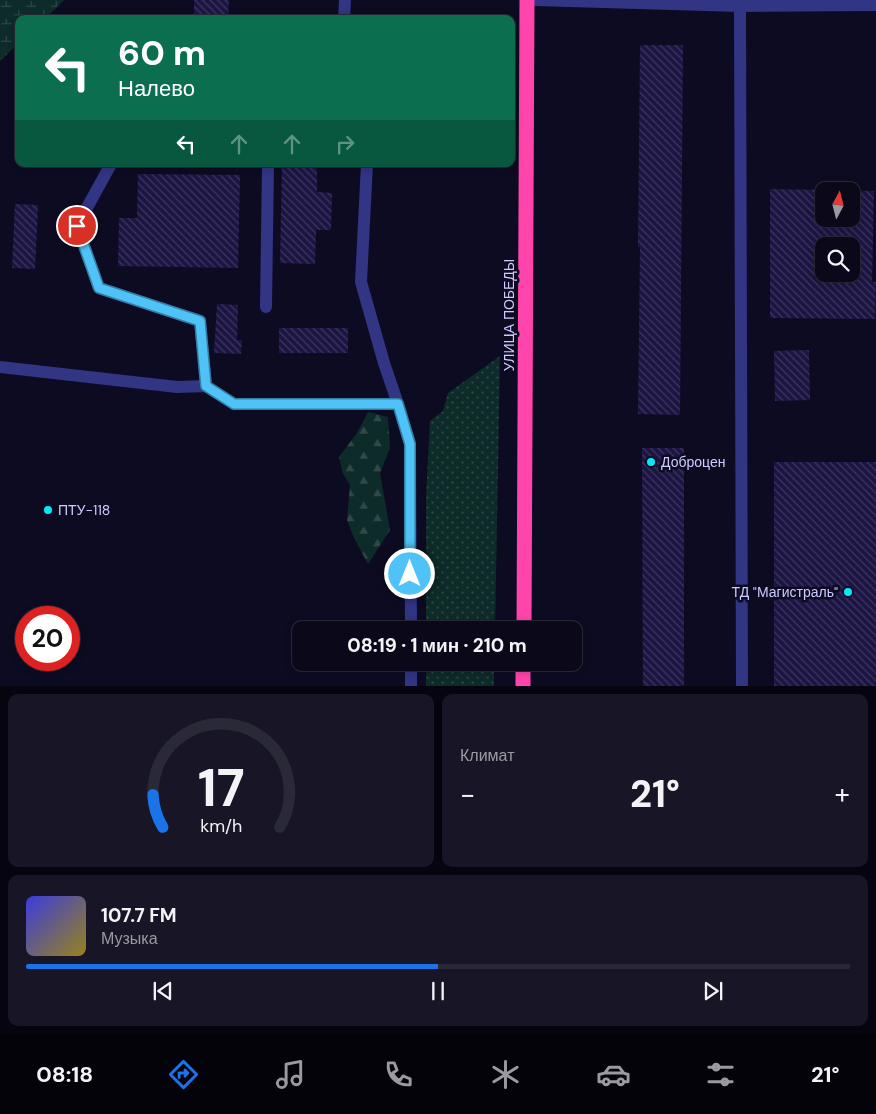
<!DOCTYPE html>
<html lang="ru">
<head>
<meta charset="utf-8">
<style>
  body { margin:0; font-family:"DM Sans",sans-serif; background:#181626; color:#f1f3f6; height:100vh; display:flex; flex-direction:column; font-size:19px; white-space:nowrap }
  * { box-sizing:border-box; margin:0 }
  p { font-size:16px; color:#999aa2 }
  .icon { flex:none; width:28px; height:28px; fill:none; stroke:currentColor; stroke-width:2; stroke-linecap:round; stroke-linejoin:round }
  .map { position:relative; height:686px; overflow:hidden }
  .details { display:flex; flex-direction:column; gap:8px; padding:8px; background:#06040e; flex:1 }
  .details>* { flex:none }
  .guide { position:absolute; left:15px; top:15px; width:500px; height:152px; border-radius:10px; box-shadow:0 2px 8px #0003,0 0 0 1px #2a2938; background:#0b6e4f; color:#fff; overflow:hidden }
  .needle { width:32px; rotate:7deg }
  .controls { position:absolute; left:815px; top:182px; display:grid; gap:10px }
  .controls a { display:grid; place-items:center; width:45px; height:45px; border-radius:10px; background:#0a0819; box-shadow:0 2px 8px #0003,0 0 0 1px #2a2938; font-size:25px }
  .speed { position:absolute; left:15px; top:606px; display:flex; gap:10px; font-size:25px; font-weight:700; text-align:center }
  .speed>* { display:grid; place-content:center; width:65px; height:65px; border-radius:50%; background:#0a0819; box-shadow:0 2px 8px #0003,0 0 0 1px #2a2938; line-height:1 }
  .speed .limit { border:8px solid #d22; background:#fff; color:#111 }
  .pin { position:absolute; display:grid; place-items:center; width:42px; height:42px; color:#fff; margin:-21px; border:2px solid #fff; border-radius:50%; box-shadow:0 1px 5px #0007 }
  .me { position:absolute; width:55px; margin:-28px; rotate:0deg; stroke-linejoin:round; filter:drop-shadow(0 0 4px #0008) }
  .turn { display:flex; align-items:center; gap:18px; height:105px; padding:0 20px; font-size:22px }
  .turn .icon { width:65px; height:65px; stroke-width:2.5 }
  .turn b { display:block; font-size:35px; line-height:42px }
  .lanes { display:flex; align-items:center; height:48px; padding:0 20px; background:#0003; justify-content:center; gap:25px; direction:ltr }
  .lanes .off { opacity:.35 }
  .big { font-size:38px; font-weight:800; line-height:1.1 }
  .details .card { flex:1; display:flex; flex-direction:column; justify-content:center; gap:8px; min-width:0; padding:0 18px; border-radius:10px; background:#181626 }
  .details .dial { align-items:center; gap:0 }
  .dial svg { height:130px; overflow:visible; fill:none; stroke:#2a2938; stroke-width:7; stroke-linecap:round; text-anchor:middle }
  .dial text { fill:#f1f3f6; stroke:none }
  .song { display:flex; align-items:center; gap:15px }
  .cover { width:60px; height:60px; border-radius:8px; background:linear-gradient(135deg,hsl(240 70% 55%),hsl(50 70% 35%)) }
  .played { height:5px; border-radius:2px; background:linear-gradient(90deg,#1a73e8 50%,#2a2938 50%) }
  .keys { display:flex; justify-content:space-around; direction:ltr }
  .heat { display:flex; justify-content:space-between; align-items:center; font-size:28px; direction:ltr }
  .details .tiles { flex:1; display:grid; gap:8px; grid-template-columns:1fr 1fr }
  .card:last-child { grid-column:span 2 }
  .trip { position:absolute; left:292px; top:621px; width:290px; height:50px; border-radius:10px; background:#0a0819; box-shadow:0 2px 8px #0003,0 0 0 1px #2a2938; font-weight:800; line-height:50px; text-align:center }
  .dock { display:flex; height:80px; justify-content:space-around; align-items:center; background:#04030a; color:#999aa2 }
  .dock .icon { width:35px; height:35px }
  .dock .current { color:#1a73e8 }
  .dock b { font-size:22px; color:#f1f3f6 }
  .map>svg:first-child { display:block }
  .grass { fill:url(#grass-dots) }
  .forest { fill:url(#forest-firs) }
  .wetland { fill:url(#wetland-marsh) }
  .building { fill:url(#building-back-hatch); fill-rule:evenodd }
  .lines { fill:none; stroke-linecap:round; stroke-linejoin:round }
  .minor { stroke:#323484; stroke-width:12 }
  .highway { stroke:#ff45ab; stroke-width:15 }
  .route-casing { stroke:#337fa1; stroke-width:12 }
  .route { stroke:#4fc3f7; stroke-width:9 }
  .poi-dot { fill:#00edf5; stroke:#0d0b21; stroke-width:2 }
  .labels { text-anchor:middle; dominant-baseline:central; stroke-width:5; stroke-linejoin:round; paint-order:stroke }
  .street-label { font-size:14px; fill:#cdcaff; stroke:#0d0b21 }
  .poi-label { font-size:14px; fill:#cdcaff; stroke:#0d0b21; text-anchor:start }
</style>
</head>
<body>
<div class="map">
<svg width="876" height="687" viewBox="0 0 876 687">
  <defs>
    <pattern id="grass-dots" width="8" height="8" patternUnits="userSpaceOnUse" patternTransform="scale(1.25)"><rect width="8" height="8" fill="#0d2b28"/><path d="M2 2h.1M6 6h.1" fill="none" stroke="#2f4848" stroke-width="1.8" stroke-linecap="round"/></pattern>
    <pattern id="forest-firs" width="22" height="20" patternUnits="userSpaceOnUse" patternTransform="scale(1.25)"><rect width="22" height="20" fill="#0d2b28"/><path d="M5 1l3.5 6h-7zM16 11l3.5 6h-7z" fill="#2f4848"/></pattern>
    <pattern id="wetland-marsh" width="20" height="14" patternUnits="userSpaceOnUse" patternTransform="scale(1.25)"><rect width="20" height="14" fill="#0d2b28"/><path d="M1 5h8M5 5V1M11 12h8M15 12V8" fill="none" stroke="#2f4848"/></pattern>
    <pattern id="building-back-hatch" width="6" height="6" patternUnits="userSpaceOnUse" patternTransform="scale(1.25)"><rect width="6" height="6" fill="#1c1543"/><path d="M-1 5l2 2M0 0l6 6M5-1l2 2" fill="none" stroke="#3c365f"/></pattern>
  </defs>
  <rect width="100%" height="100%" fill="#0d0b21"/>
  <path class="grass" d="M500,356L495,630H426V497L430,421L443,411L448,393Z
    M426,663H494V686H426Z"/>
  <path class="forest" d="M368,412L388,417L390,448L380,473L390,530L368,564L354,538L347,520L350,485L343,474L339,457L357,433Z"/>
  <path class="wetland" d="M0,0H64L45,19H19V43L0,61Z"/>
  <path class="building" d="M194,0H229L228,19H194Z
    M640,45H683L680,415L638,414L640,247H638Z
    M282,164H317V192L332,193L331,230H316L315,264L280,263Z
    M138,174L240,175L238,268L118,266L119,218H137Z
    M770,189L874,191L872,282H876L875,319L770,318ZM824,191H851V219H824ZM824,246H851V274H824Z
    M15,204L38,205L35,269L12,268Z
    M217,304L238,305L237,340H242L241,354L214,353Z
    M279,328H348V353H279Z
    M809,350L810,400L775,401L774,351Z
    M642,448H684V687H643Z
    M774,462H876V687H774Z"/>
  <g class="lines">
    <path class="minor" d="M535,0L740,6L876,5
      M740,6L742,687
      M344,19L345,0
      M111,164L77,226L99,288L200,321L206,386
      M367,164L361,282L384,363L398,404
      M266,307L268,164
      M0,367L177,387L206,386L234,404H398L410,444L411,630
      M411,662V687"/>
    <path class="highway" d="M524,630L527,0
      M523,687V662"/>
  </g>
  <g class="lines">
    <defs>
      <path id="route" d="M77,226L99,288L200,321L206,386L234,404H398L410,444V574"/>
    </defs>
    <use href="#route" class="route-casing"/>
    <use href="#route" class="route"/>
  </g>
  <g class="poi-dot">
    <circle cx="651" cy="462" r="5"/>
    <circle cx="48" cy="510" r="5"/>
    <circle cx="848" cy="592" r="5"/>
  </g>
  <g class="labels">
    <g class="street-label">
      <text transform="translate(509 315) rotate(-90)">УЛИЦА ПОБЕДЫ</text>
    </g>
    <g class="poi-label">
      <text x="661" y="462">Доброцен</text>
      <text x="58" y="510">ПТУ-118</text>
      <text x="838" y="592" text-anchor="end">ТД "Магистраль"</text>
    </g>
  </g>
</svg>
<div class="controls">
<a><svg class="needle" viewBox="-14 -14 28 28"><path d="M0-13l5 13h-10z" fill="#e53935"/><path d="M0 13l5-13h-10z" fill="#999aa2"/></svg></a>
<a><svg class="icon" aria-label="search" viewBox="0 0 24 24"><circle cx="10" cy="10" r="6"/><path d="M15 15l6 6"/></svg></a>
</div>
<div class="speed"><div class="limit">20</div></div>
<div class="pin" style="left:77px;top:226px;background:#d93025"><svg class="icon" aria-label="arrive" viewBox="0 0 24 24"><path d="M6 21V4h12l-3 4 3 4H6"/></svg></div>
<svg class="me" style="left:410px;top:574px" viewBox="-20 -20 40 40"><circle r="17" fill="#4fc3f7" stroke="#fff" stroke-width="3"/><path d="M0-11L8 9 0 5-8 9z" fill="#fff"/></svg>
<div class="trip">08:19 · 1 мин · 210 m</div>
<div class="guide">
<div class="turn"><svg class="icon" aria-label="left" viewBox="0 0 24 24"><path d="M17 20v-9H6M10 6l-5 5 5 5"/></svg><div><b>60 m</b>Налево</div></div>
<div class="lanes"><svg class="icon" aria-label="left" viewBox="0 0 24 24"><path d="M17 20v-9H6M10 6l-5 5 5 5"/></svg><svg class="icon off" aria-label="ahead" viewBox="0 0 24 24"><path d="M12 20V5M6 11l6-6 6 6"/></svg><svg class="icon off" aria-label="ahead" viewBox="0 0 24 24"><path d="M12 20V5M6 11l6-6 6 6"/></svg><svg class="icon off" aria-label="right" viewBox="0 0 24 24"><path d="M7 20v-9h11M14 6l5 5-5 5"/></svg></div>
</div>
</div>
<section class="details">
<div class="tiles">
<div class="card dial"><svg viewBox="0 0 100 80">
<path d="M14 69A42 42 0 1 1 86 69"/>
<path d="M14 69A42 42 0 0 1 8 49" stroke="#1a73e8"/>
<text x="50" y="56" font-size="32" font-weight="700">17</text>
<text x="50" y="72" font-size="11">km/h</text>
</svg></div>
<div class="card"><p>Климат</p>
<div class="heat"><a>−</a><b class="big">21°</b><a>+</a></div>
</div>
<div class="card">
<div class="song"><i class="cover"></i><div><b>107.7 FM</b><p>Музыка</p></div></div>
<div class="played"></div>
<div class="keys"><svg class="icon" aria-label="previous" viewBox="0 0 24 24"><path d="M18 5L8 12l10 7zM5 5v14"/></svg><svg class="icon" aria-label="pause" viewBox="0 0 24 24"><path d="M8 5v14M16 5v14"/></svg><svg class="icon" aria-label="next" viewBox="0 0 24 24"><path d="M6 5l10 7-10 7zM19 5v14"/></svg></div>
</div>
</div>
</section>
<nav class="dock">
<b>08:18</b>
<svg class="icon current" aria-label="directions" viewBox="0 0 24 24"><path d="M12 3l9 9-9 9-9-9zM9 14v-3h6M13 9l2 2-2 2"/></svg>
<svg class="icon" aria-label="music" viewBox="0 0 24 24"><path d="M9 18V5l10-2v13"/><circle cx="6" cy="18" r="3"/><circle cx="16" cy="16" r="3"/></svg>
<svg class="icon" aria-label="phone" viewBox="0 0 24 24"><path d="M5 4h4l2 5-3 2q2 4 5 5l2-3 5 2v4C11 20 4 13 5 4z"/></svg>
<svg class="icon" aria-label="climate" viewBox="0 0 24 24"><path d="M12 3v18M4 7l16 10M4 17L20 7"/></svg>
<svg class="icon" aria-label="car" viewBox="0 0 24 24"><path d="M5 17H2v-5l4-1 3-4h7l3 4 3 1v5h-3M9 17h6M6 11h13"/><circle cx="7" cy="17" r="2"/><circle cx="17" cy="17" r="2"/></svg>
<svg class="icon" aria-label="filters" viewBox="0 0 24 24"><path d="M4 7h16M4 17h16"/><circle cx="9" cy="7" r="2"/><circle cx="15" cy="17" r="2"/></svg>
<b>21°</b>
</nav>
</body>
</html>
